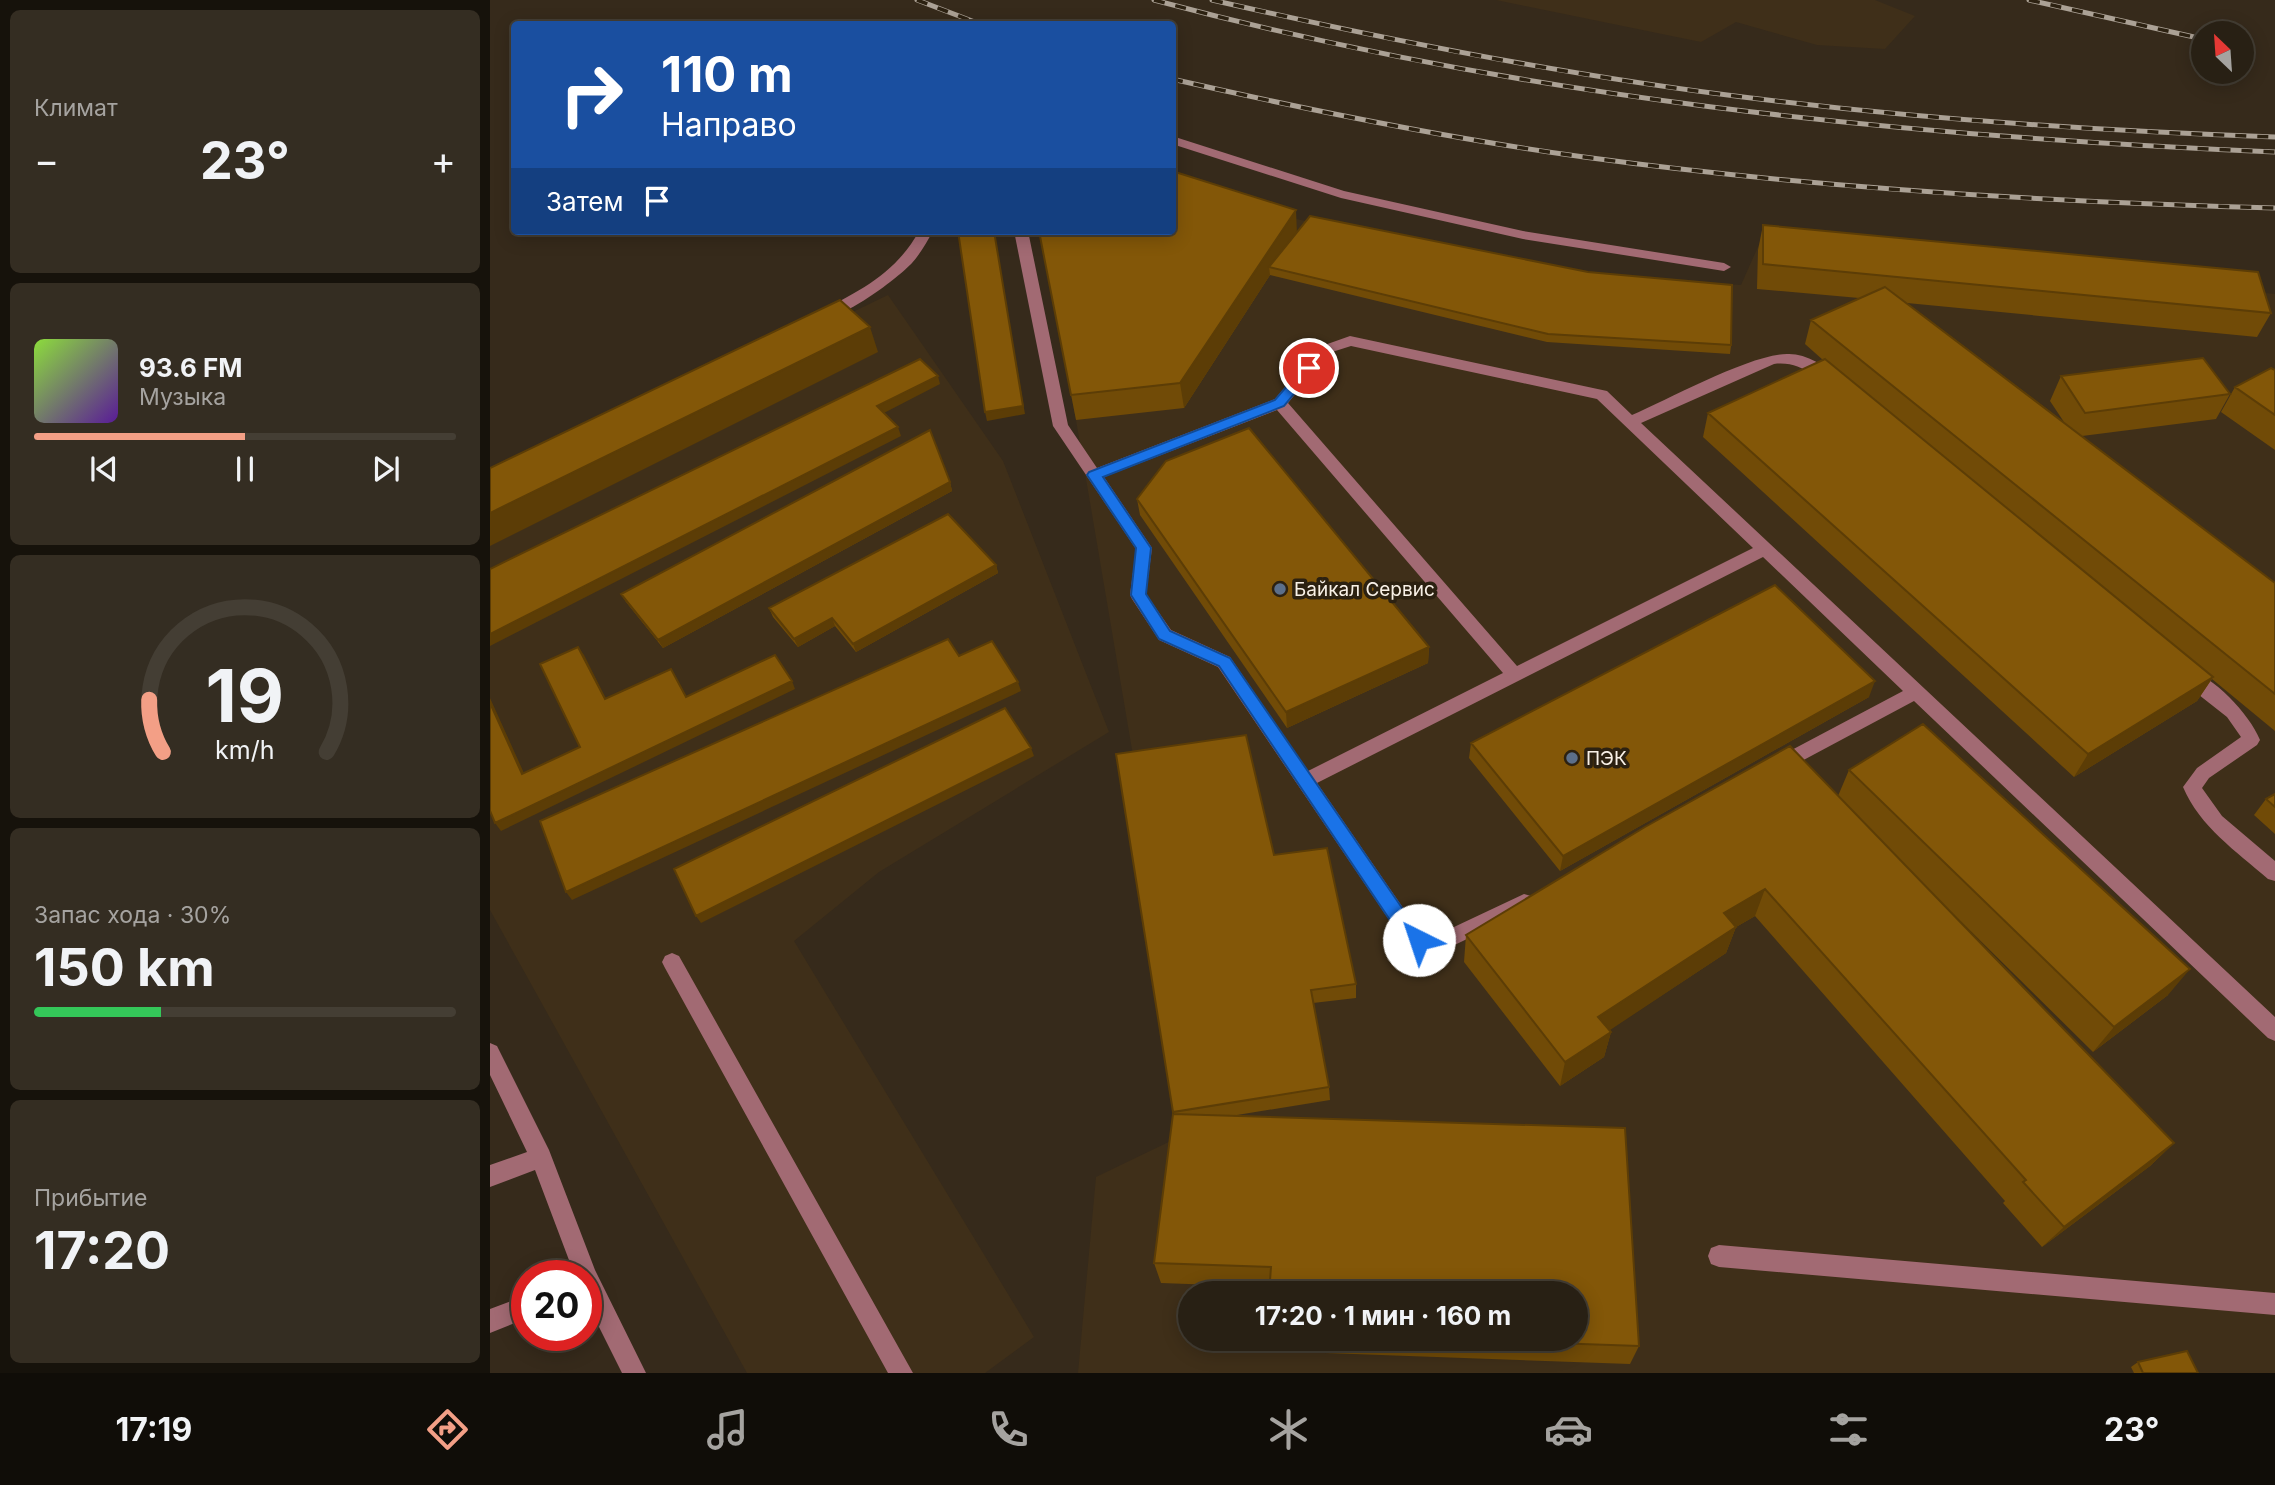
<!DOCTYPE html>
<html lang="ru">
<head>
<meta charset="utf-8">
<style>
  body { margin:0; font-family:Inter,sans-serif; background:#342d22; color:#f1f3f6; height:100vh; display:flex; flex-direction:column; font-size:26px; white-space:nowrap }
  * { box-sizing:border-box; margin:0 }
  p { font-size:23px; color:#a5a3a0 }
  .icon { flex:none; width:38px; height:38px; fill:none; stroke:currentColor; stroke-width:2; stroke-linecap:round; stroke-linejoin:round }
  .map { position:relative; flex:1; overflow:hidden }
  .sheet { display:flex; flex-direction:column; gap:10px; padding:10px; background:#16120b; width:490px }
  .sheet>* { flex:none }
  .top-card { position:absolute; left:21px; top:21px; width:665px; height:214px; border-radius:7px; box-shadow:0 4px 18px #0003,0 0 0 2px #443e34; background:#1a4fa0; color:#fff; overflow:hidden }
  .needle { width:46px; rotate:335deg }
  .controls { position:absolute; left:1701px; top:21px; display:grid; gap:14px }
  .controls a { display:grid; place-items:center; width:63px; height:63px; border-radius:50%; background:#282014; box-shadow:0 4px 18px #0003,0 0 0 2px #443e34; font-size:35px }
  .speed { position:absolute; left:21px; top:1260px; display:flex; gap:14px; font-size:35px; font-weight:700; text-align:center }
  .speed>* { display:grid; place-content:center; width:91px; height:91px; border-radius:50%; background:#282014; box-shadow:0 4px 18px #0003,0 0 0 2px #443e34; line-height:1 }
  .speed .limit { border:10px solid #d22; background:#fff; color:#111 }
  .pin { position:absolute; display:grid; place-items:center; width:60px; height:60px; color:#fff; margin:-30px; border:4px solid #fff; border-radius:50%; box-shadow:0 2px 7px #0007 }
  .me { position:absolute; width:77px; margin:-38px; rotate:319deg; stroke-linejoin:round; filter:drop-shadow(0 0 5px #0008) }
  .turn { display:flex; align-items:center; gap:24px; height:147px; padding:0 35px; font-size:32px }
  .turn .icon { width:91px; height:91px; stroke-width:2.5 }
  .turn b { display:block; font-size:49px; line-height:60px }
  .then { display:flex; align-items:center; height:66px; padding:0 35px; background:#0003; gap:14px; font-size:26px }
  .big { font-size:52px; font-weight:700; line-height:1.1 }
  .sheet .card { flex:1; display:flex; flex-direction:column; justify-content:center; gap:10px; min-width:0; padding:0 24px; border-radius:10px; background:#342d22 }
  .sheet .dial { align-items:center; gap:0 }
  .dial svg { height:182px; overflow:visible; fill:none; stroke:#443e34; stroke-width:7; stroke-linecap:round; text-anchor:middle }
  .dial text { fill:#f1f3f6; stroke:none }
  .song { display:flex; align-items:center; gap:21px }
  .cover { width:84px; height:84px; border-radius:10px; background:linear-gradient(135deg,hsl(90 70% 55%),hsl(270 70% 35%)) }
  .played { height:7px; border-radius:4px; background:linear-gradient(90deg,#f39f86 50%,#443e34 50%) }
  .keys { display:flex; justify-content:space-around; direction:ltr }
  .heat { display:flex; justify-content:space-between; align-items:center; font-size:38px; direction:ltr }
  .charge { height:10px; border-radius:5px; background:linear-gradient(90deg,#34c759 30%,#443e34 0) }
  .trip { position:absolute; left:688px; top:1281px; width:410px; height:70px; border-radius:35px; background:#282014; box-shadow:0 4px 18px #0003,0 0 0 2px #443e34; font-weight:700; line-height:70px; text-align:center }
  .dock { display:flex; height:112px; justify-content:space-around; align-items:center; background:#100d08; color:#a5a3a0 }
  .dock .icon { width:49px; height:49px }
  .dock .on { color:#f39f86 }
  .dock b { font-size:32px; color:#f1f3f6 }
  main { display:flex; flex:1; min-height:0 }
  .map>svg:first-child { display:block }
  .built { fill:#3f2f19; fill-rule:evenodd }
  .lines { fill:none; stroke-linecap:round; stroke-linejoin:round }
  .minor { fill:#a26a73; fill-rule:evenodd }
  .rail-casing { stroke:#aba195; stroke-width:5 }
  .rail { stroke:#2c2111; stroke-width:3.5; stroke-dasharray:11; stroke-linecap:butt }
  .wall { fill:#714b07 }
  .shaded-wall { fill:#5c3d06 }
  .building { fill:#835708; stroke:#5c3d06; stroke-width:2 }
  .route { fill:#1a73e8; stroke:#114b97; stroke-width:2 }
  .service-dot { fill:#5c6f8a; stroke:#2c2111; stroke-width:2.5 }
  .labels { text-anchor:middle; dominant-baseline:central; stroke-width:7; stroke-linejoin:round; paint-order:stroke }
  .poi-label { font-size:19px; fill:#f9f1e7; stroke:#2c2111; text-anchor:start }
</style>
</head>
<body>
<main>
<section class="sheet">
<div class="card"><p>Климат</p>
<div class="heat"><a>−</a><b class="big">23°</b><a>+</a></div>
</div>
<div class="card">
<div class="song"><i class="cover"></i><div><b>93.6 FM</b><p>Музыка</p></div></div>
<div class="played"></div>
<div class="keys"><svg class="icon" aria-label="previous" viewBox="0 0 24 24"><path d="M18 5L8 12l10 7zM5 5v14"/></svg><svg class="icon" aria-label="pause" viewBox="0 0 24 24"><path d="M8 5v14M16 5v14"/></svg><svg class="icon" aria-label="next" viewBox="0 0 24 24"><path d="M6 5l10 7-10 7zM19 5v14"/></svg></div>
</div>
<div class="card dial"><svg viewBox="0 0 100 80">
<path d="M14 69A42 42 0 1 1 86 69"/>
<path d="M14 69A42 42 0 0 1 8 46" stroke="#f39f86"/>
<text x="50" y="56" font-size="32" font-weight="700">19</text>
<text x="50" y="72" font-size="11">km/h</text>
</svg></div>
<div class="card"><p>Запас хода · 30%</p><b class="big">150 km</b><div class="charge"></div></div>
<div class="card"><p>Прибытие</p><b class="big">17:20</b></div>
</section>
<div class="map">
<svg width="1785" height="1373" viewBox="0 0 1785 1373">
  <rect width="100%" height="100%" fill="#362a1b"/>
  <path class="built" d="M1006,0H1385L1425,16L1395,49L1327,45L1246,22L1211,42Z
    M769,212L1101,276L1251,285L1271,240L1785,294V1373H588L606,1177L689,1137L707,1132L586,420L549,231H682ZM700,1293H1085V1339H700Z
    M398,295L513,461L619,732L389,872L304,941L544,1337L495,1373H257L0,910V487Z"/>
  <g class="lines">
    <path class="minor" d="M682,136L854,191L1033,231L1234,263L1241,267L1234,271L1033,239L851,198L682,144Z
      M429,231H443C437,242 430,254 422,263C407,279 349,323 328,318V312C369,292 407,272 429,231Z
      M524,231H538L578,425L607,468L785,399L829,347L860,336L1117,391L1142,415C1179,399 1261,354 1297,354C1315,353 1336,365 1347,380L1345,383C1328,387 1317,360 1284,364L1151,423L1785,1017V1041L1778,1038L1424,701L1293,771L1287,773L1281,771L1278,766L1281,761L1413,691L1273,557L827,783L920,918L935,932L947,935L1034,894L1041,896L1044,902L1041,908L948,953L922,946L906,930L728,667L669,640L642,599L640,595L646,549L563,426ZM861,346L1107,399L1263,548L1027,666L798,403L839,353ZM787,410L1013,673L818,771L740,657L681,630L656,594L662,548L614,477Z
      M1696,668C1724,677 1759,713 1770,740L1767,745L1719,778L1712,788L1732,816L1785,861V881L1778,879C1746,851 1710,827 1693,787L1707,768L1751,737L1737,717L1690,680L1687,675L1690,670Z
      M182,953L189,956L423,1373H398L175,968L172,962L175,956Z
      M0,1043L7,1046L59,1150L105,1270L156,1373H132L96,1301V1276H85L45,1170L0,1187V1165L37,1152L0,1075Z
      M1229,1245L1785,1293V1315L1229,1267L1221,1264L1218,1256L1221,1248Z
      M37,1295V1318L0,1333V1309Z"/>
    <defs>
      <path id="rail" d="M427,0L490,24
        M664,0C1029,98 1408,136 1785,152
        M722,0C897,40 1074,75 1253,97C1430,119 1607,131 1785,137
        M1539,0L1713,39
        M1752,47L1759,48
        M682,79C818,110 955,138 1094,157C1323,188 1554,202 1785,208"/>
    </defs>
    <use href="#rail" class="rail-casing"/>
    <use href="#rail" class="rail"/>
  </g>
  <path class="wall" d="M1273,225L1781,313L1767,337L1417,303L1574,422L1560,401L1571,376L1740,394L1726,419L1592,436L1785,583V731L1722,679L1707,701L1584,777L1213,437L1218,413L1333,360L1315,344L1321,320L1369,298L1267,289L1268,250Z
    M549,231L807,233L1241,345L1240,354L1057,342L780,275L694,408L586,420Z
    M1785,370V450L1731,412L1745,387Z
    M460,482L462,491L173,648L136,602L131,594Z
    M647,499L939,647L938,663L797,728L650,515Z
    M506,565L508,573L366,652L345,626L308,647L283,617L279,608Z
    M1379,697L1070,871L979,758L981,743Z
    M626,754L784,855L866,984V998L823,1003L839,1087L840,1100L741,1116L1149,1346L1140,1364L780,1351L777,1339H1085L779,1287L671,1283L664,1263L684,1114Z
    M1359,770L1678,995L1603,1052L1431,882L1684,1143L1660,1166L1552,1247L1513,1203L1515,1201L1265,916L1246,927L1236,953L1119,1030L1121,1032L1114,1057L1070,1086L974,962L976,935L1348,796Z
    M1785,794V834L1764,815L1776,799Z
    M1648,1362L1708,1373H1644L1641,1367Z"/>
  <path class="shaded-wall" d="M806,210L807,234L779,267L780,275L694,408L690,383Z
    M504,231L535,414L497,421L495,412Z
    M380,327L388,352L0,546V513Z
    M448,376L450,384L390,415L387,406Z
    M408,427L411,436L0,646V634Z
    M460,482L462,491L173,648L168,640Z
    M506,565L508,573L366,652L363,644Z
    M342,618L345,626L308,647L304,639Z
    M88,647L94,655L120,707L115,699Z
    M939,647L938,663L797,728L796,712Z
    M1723,677L1707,701L1584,777L1598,754Z
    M302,681L305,689L11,831L5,823Z
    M1385,681L1379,697L1070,871L1073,856Z
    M528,682L531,691L82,900L76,892Z
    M0,698L38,782L32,774L0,703Z
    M541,748L544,756L211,923L206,916Z
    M1275,889L1265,916L1246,927L1236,953L1102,1042L1108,1017L1234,913Z
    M1700,969L1678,995L1603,1052L1624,1027Z
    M1121,1032L1114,1057L1070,1086L1075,1062Z
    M1684,1143L1660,1166L1552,1247L1574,1227Z"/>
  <path class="building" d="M682,171L806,210L690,383L581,395L549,231H682Z
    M820,216L1098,272L1242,285L1241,345L1058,334L779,267Z
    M1273,225L1768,272L1781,313L1273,264Z
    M468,231H504L533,406L495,412Z
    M1395,287L1785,583V694L1321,320Z
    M350,300L380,327L0,513V468Z
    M1713,358L1740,394L1595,413L1571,376Z
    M430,359L448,376L387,406L408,427L0,634V569Z
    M1335,359L1723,677L1598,754L1218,413Z
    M1781,368L1785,370V415L1745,387Z
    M759,428L939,647L796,712L647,499L676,461Z
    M440,430L460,482L168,640L131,594Z
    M458,514L506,565L363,644L342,618L304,639L279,608Z
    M1285,585L1385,681L1073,856L981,743Z
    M458,639L469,656L502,641L528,682L76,892L50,821Z
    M88,647L115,699L181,669L196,697L285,655L302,681L5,823L0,811V703L32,774L90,747L50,664Z
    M515,708L541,748L206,916L184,869Z
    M1433,724L1700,969L1624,1027L1359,770Z
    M756,735L784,855L837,848L866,984L821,990L839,1087L683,1112L626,754Z
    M1300,746L1684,1143L1574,1227L1533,1182L1536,1180L1275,889L1234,913L1246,927L1108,1017L1121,1032L1075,1062L976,935L1155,827Z
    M1785,794V807L1776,799Z
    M683,1114L1135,1128L1149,1346L952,1339H1085V1293H779L781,1267L664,1263Z
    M1697,1351L1708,1373H1653L1648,1362Z"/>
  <path class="route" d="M819,363L826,368L794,406L613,477L661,548L656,594L680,631L740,658L919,918L938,940L936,946L929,948L923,946L906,929L729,666L669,639L641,595L646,548L597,475L599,472L785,400L815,365Z"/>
  <g class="service-dot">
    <circle cx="790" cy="589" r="7"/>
    <circle cx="1082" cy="758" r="7"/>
  </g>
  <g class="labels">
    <g class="poi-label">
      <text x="804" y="589">Байкал Сервис</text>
      <text x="1096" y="758">ПЭК</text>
    </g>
  </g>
</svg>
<div class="controls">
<a><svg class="needle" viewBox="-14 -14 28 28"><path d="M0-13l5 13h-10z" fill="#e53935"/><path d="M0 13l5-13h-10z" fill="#a5a3a0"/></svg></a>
</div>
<div class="speed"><div class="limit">20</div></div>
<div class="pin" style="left:819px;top:368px;background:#d93025"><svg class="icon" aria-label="arrive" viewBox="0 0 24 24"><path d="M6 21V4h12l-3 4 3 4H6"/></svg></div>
<svg class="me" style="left:929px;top:940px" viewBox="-20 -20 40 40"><circle r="19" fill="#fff"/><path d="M0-13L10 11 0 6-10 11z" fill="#1a73e8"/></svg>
<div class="trip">17:20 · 1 мин · 160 m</div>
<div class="top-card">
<div class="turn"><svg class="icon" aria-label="right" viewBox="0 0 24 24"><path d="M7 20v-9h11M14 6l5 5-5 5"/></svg><div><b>110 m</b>Направо</div></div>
<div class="then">Затем<svg class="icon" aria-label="arrive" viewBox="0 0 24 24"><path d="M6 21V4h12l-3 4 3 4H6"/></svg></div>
</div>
</div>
</main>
<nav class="dock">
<b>17:19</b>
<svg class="icon on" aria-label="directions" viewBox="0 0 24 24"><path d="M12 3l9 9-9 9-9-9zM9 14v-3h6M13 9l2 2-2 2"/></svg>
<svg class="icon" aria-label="music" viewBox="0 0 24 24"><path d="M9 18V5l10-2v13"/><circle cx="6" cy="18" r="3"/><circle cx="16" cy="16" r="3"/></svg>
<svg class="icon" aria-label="phone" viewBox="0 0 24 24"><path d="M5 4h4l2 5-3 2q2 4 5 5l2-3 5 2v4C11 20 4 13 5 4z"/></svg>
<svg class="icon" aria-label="climate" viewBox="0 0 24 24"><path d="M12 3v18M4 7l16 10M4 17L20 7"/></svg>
<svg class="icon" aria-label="car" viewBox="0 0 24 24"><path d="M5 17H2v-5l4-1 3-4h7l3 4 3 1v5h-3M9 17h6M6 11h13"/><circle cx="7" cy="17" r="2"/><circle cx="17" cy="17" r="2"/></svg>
<svg class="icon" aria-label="filters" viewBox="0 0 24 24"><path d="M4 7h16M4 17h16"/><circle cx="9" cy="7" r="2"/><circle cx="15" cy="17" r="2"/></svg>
<b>23°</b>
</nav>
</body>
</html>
